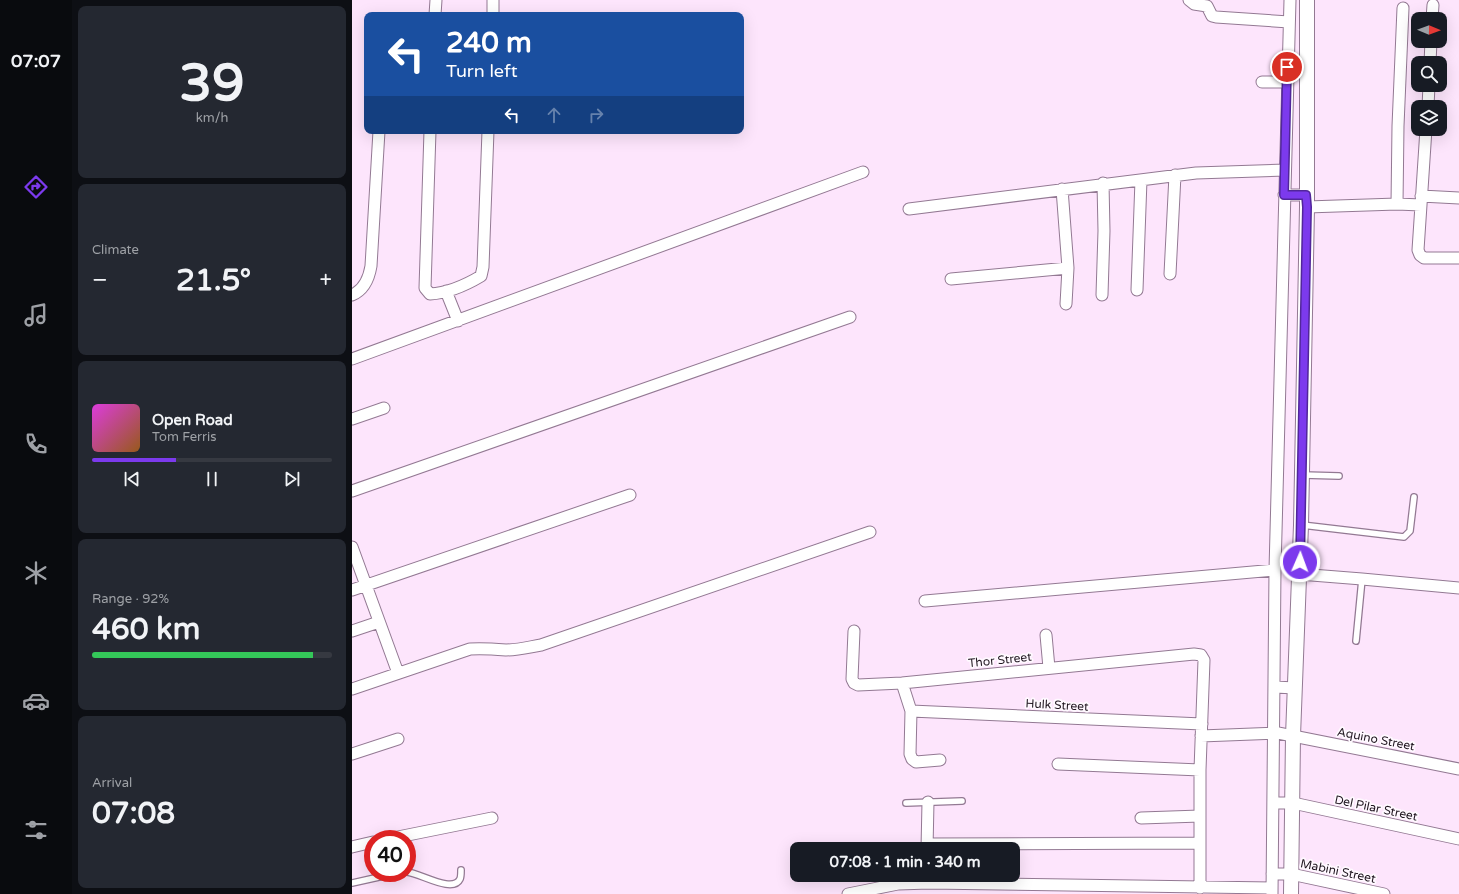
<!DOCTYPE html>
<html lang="en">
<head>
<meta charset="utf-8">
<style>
  body { margin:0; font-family:"Varela Round",sans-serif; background:#242831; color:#f1f3f6; height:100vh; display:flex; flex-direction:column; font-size:15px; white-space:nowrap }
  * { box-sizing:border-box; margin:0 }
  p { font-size:13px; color:#9ea1a6 }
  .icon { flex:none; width:22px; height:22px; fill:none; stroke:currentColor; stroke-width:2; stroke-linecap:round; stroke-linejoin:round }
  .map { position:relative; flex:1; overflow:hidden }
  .details { display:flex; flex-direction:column; gap:6px; padding:6px; background:#0d0f14; width:280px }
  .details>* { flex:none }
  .top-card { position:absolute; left:12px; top:12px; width:380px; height:122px; border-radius:8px; box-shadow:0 4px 16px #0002; background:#1a4fa0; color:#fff; overflow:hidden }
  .needle { width:26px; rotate:91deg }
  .tools { position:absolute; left:1059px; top:12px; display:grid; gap:8px }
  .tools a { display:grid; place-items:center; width:36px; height:36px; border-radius:8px; background:#171b24; box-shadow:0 4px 16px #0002; font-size:20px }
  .speed { position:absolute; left:12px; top:830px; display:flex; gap:8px; font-size:20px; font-weight:700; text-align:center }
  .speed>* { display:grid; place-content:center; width:52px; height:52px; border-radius:50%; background:#171b24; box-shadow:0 4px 16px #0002; line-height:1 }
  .speed .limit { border:6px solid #d22; background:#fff; color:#111 }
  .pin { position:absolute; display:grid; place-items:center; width:34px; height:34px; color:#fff; margin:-17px; border:2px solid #fff; border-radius:50%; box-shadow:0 1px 4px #0007 }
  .me { position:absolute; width:44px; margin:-22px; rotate:2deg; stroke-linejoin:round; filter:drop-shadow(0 0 3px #0008) }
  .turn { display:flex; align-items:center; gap:14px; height:84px; padding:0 16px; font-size:18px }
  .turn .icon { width:52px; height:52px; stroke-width:2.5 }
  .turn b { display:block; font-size:28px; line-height:34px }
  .lanes { display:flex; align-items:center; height:38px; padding:0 16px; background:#0003; justify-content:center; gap:20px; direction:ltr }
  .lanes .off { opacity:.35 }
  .big { font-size:30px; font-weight:700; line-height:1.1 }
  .details .tile { flex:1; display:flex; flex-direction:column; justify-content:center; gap:6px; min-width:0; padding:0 14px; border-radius:8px; background:#242831 }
  .details .dial { align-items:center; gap:0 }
  .dial b { font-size:52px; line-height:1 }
  .song { display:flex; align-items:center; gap:12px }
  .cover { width:48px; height:48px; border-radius:6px; background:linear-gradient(135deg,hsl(300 70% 55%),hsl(30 70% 35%)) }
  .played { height:4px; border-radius:2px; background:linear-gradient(90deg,#7c3aed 35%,#363941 35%) }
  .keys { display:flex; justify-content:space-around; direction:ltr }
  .heat { display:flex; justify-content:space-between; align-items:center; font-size:22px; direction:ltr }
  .charge { height:6px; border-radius:3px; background:linear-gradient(90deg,#34c759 92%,#363941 0) }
  .trip { position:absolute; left:438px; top:842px; width:230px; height:40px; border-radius:8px; background:#171b24; box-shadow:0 4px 16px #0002; font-weight:700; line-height:40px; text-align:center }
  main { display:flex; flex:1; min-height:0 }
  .menu { display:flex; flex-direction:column; width:72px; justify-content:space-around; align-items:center; background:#090b0e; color:#9ea1a6 }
  .menu .icon { width:28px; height:28px }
  .menu .on { color:#7c3aed }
  .menu b { font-size:18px; color:#f1f3f6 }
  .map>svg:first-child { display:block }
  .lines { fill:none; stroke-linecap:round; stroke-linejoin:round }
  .service-casing { stroke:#937993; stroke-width:8 }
  .minor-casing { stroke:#937993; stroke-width:13 }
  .tertiary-casing { stroke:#937993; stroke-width:16 }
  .service { stroke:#fff; stroke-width:5.5 }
  .minor { stroke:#fff; stroke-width:11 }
  .tertiary { stroke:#fff; stroke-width:14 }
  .route-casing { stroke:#51269a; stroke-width:10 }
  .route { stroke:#7c3aed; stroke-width:7 }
  .labels { text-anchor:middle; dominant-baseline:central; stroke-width:3.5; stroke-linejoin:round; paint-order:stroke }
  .street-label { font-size:12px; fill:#201620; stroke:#fff9ff }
</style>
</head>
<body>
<main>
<nav class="menu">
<b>07:07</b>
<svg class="icon on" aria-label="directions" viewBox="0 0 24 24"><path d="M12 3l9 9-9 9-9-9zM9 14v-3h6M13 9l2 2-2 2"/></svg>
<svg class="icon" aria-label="music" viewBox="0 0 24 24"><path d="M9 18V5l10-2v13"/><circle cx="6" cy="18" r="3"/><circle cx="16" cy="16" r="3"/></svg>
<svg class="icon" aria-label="phone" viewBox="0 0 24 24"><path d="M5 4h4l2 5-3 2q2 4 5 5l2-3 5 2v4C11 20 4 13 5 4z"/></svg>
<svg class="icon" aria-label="climate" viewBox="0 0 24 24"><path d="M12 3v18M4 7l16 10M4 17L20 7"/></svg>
<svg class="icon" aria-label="car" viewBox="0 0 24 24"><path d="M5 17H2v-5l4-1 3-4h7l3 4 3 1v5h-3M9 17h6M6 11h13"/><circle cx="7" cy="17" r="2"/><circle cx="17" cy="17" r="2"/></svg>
<svg class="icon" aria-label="filters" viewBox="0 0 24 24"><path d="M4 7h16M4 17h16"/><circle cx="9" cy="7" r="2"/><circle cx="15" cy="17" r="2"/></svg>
</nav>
<section class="details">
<div class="tile dial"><b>39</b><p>km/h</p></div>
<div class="tile"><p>Climate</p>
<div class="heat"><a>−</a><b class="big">21.5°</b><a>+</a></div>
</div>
<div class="tile">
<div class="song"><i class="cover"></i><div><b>Open Road</b><p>Tom Ferris</p></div></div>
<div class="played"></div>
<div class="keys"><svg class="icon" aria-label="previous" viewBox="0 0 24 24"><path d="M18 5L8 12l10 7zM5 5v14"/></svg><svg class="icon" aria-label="pause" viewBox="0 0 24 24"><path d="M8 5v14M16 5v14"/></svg><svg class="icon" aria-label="next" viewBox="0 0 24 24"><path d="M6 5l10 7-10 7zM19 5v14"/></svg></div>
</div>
<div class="tile"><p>Range · 92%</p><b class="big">460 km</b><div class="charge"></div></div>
<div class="tile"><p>Arrival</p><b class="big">07:08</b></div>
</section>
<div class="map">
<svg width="1107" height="894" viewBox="0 0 1107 894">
  <rect width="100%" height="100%" fill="#fde5fc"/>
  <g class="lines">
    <defs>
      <path id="service" d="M951,475L987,476
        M950,525L1052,537L1058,531L1062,497
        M1004,641L1010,579
        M554,803L610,801
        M55,872C68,873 101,894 108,879C109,877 109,872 109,870
        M0,883L45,873"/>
      <path id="minor" d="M837,0L842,4L855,6L860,16L864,17L937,22
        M83,15L84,0
        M141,15V0
        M1080,19L1081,5
        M1078,63L1079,41
        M910,82H935
        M1076,107L1077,85
        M78,131L73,288L78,294C95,293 114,285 129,276L131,267L136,131
        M710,189L716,268L714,304
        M932,195H954
        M1069,196L1107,198
        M1045,204L1046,126L1051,8
        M1069,205L1066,250L1068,255L1072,258H1107
        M955,207L1045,204L1069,205L1074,129
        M557,209L844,173L933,170
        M818,274L823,175
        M599,279L716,268
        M785,290L789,180
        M94,291L106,321
        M0,295C12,290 17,278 19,266L27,131
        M750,295L752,231L751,183
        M0,359L511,172
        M0,419L32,408
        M0,491L498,317
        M0,547L46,673
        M947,574L1010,579L1107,588
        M0,590L278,495
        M573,601L923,570
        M0,631L27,622
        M502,631L500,679L502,683L506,685L550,683L842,654L849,655L852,660L848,770V888
        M694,635L697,668
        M550,683L559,711L558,754L560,759L564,762L588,760
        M923,687L943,688
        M0,689L118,649C130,648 142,649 154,650C166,650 177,647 189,645L518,532
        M559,711L850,724
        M849,736L926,733L1107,769
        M0,754L46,739
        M706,764L848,770
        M921,803H941L1107,839
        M789,818L848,816
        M36,839L140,818
        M575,844L848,843
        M0,847L21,842
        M575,849L576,802
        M920,874H939L1032,894
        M496,894L546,884L577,883L920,888
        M920,894L923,570L938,0"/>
      <path id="tertiary" d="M939,894L941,736L949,525L955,207V0"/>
    </defs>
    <use href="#service" class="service-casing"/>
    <use href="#minor" class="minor-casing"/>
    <use href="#tertiary" class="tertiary-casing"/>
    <use href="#service" class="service"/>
    <use href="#minor" class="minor"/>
    <use href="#tertiary" class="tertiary"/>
  </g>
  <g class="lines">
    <defs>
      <path id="route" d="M935,67L932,195H954L955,207L948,562"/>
    </defs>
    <use href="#route" class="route-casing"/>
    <use href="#route" class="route"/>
  </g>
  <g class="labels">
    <g class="street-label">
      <text transform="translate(648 660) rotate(-6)">Thor Street</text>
      <text transform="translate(705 705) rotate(3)">Hulk Street</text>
      <text transform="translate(1024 739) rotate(11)">Aquino Street</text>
      <text transform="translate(1024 808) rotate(12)">Del Pilar Street</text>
      <text transform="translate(986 871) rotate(12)">Mabini Street</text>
    </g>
  </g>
</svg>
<div class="tools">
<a><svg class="needle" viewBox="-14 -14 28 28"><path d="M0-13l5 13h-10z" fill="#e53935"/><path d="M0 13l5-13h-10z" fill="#9ea1a6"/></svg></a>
<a><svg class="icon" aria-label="search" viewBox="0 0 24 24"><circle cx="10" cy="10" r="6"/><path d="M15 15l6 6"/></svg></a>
<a><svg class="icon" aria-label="layers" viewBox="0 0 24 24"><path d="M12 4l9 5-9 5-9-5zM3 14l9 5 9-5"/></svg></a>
</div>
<div class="speed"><div class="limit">40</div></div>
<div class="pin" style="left:935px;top:67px;background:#d93025"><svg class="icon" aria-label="arrive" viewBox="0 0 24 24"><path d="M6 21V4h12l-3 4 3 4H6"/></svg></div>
<svg class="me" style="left:948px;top:562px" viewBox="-20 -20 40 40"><circle r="17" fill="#7c3aed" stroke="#fff" stroke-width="3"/><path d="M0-11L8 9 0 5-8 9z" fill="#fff"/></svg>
<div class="trip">07:08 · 1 min · 340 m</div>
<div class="top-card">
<div class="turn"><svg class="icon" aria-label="left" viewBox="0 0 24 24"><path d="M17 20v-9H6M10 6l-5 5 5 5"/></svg><div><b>240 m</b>Turn left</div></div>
<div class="lanes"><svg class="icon" aria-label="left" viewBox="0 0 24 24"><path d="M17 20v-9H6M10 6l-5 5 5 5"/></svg><svg class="icon off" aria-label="ahead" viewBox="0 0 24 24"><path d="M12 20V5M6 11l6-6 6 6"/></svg><svg class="icon off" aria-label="right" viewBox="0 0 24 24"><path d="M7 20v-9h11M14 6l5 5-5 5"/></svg></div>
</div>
</div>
</main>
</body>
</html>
